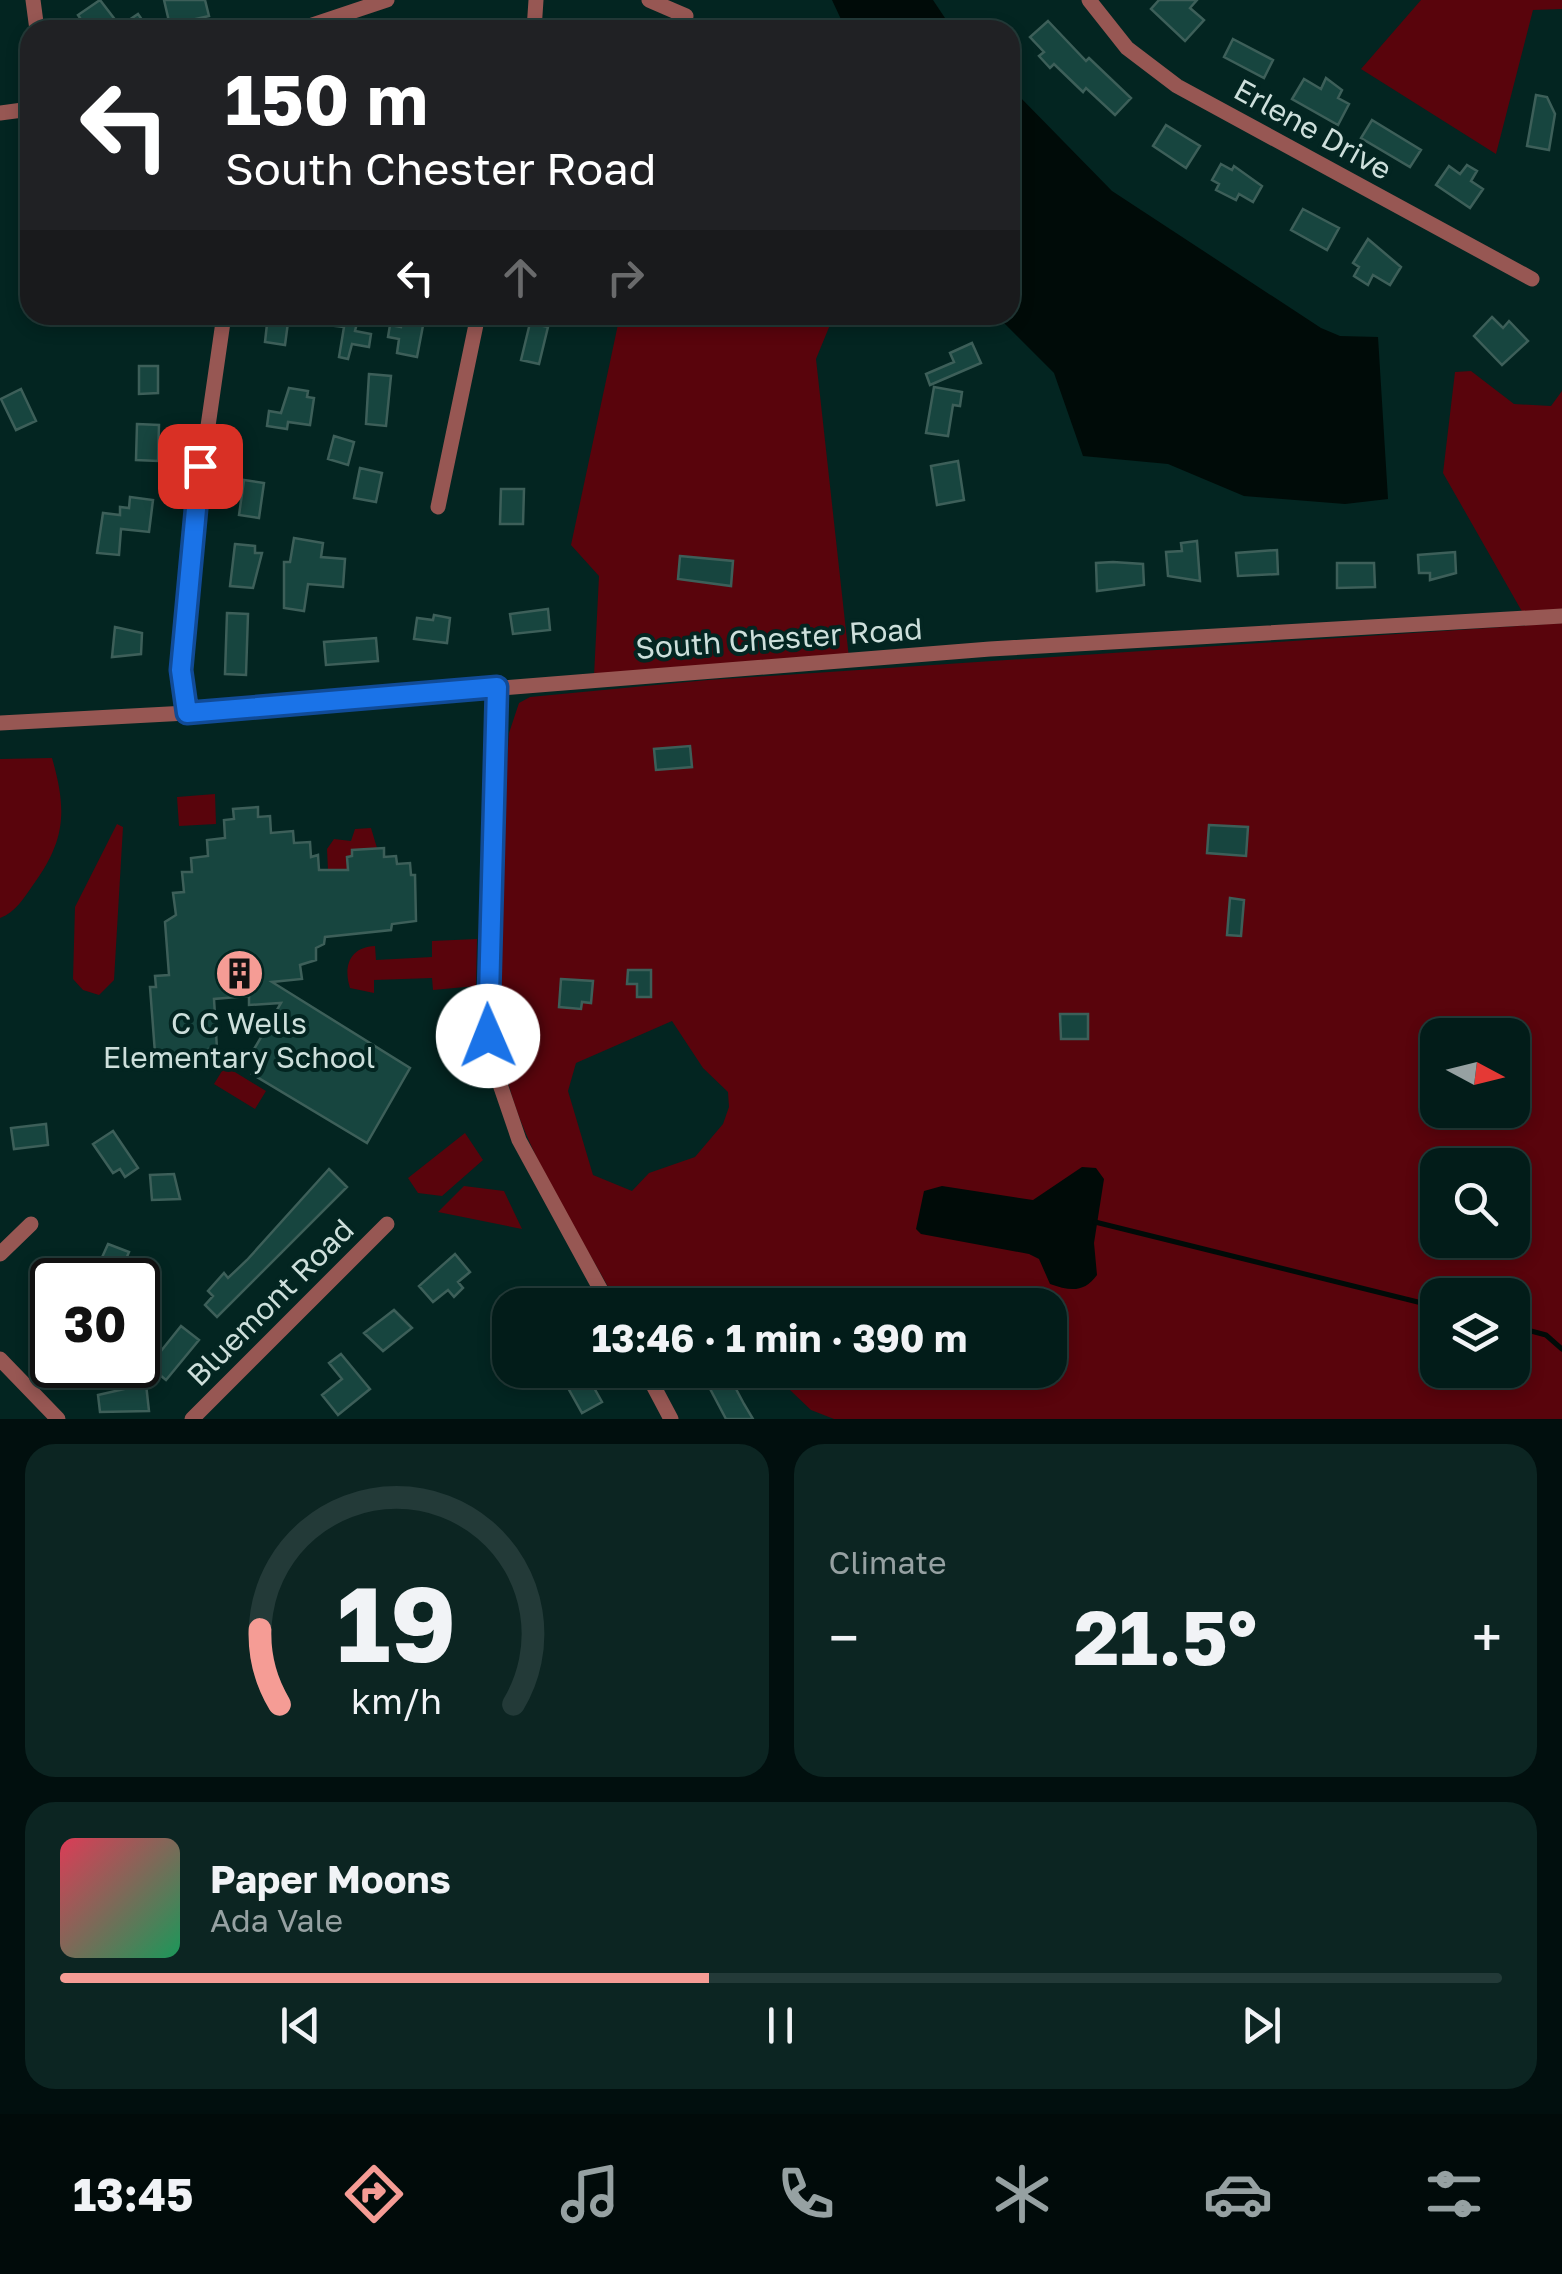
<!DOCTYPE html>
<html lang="en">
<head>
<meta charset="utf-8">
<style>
  body { margin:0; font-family:"Golos Text",sans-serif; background:#0c2522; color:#f1f3f6; height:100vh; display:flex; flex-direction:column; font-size:38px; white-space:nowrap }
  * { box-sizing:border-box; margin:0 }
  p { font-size:32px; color:#96a1a2 }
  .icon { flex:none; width:55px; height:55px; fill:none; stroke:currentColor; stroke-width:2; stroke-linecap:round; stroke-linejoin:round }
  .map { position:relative; height:1419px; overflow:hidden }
  .details { display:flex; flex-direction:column; gap:25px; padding:25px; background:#010f0e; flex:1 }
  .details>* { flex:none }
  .guide { position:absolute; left:20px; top:20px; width:1000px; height:305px; border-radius:30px; box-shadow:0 5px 15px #0003,0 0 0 2px #233a38; background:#202124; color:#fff; overflow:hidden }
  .needle { width:65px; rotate:97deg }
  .controls { position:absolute; left:1420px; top:1018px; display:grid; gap:20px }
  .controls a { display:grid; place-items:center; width:110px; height:110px; border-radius:20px; background:#021c19; box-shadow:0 5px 15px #0003,0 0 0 2px #233a38; font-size:50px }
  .speed { position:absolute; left:30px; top:1258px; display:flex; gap:20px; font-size:50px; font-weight:700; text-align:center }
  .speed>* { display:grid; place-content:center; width:130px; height:130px; border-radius:50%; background:#021c19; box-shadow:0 5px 15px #0003,0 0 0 2px #233a38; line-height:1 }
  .speed .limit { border:5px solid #111; border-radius:15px; background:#fff; color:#111 }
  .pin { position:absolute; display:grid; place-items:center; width:85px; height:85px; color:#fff; margin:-42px; border-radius:20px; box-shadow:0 5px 15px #0006 }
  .me { position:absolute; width:110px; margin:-55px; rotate:359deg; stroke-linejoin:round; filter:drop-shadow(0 0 8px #0008) }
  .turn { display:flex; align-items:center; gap:35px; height:210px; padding:0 40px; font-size:45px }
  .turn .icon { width:130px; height:130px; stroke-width:2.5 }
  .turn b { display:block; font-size:70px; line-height:85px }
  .lanes { display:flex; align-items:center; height:95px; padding:0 40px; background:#0003; justify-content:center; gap:50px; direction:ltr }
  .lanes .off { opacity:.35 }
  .big { font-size:75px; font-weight:700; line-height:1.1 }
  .details .tile { flex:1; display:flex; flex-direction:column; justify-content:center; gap:15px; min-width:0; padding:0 35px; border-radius:30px; background:#0c2522 }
  .details .dial { align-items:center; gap:0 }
  .dial svg { height:260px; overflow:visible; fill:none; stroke:#233a38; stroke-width:7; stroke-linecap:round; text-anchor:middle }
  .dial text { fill:#f1f3f6; stroke:none }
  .song { display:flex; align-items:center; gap:30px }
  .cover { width:120px; height:120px; border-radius:15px; background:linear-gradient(135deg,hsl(350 70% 55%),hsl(150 70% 35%)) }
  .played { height:10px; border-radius:5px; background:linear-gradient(90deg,#f59c95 45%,#233a38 45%) }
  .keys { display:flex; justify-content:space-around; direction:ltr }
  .heat { display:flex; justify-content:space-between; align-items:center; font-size:55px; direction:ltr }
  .details .tiles { flex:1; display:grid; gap:25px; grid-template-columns:1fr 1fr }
  .tile:last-child { grid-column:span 2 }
  .trip { position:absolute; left:492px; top:1288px; width:575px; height:100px; border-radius:30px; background:#021c19; box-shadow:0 5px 15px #0003,0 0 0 2px #233a38; font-weight:700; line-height:100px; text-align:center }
  .tabs { display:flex; height:160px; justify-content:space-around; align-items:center; background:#010b0a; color:#96a1a2 }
  .tabs .icon { width:70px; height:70px }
  .tabs .active { color:#f59c95 }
  .tabs b { font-size:45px; color:#f1f3f6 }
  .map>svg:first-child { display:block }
  .green { fill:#59040c; fill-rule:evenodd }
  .water { fill:#000b08 }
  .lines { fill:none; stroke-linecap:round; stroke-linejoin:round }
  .stream { stroke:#000b08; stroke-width:5 }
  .building { fill:#17453f; stroke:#3d5f59; stroke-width:2.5 }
  .minor { stroke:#975753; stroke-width:15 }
  .route-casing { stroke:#114b97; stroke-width:25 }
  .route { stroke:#1a73e8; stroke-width:18 }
  .labels { text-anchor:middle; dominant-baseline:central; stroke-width:8; stroke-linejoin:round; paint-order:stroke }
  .street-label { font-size:30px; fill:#cddfdb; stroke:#032521 }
  .poi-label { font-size:30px; fill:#cddfdb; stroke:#032521 }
</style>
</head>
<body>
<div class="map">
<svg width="1562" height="1419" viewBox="0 0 1562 1419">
  <rect width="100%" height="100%" fill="#032521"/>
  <path class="green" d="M1421,0H1562V9L1533,10L1496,154L1361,69Z
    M620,315H834L816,359L849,658L594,676L599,576L571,545Z
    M1471,371L1514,404L1551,406L1562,391V612L1524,615L1443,473L1455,372Z
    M1562,623V1419H834L811,1410L769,1370H1050V1305H618C581,1235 525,1154 507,1078C482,976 503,838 509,733L519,703L530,697L708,680ZM672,1021L703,1068L728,1092L729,1107L723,1124L695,1157L649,1173L632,1191L593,1175L568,1091L576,1063ZM1438,1035H1512V1110H1438ZM1438,1165H1512V1240H1438ZM1438,1295H1512V1370H1438Z
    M52,758C67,810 66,840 33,885C23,899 16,912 0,918V759Z
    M215,794L216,824L179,826L177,797Z
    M117,824L123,827L114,980L99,995L83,990L73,979L75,907Z
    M371,828L377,848L347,857L348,870H328L327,849L334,839L351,841L355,829Z
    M477,939L476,986L433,990L432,978L374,980V993L350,988C343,966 350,947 375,946L376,960L432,957V941Z
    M225,1066L266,1091L255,1109L214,1084Z
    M465,1133L483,1160L442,1196L418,1193L408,1178Z
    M464,1186L504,1191L522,1229L438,1212Z"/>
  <path class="water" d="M832,0H933L953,30H846Z
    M1010,87L1112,191L1321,328L1340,336L1378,337L1388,499L1345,504L1244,496L1168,464L1083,456L1054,373L996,315H1010Z
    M1082,1167L1096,1168L1104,1179L1094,1243L1097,1275C1084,1293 1070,1291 1050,1284L1039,1259L1029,1254L921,1234L916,1229L924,1191L942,1186L1033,1200Z"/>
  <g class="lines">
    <path class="stream" d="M1095,1222L1438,1307
      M1512,1326L1546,1335L1562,1349"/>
  </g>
  <path class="building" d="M100,0L120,26L138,14L145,24L137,30H88L78,15Z
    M164,0H205L209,16L187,21L189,30H171Z
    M1159,0H1197L1190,8L1204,20L1185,41L1151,9Z
    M1048,21L1086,61L1089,58L1131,98L1115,115L1086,88L1083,92L1054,64L1050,68L1039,56L1044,52L1030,37Z
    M1233,39L1273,60L1264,78L1224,57Z
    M1326,78L1342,90L1338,98L1349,104L1338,125L1292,99L1304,79L1321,89Z
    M1536,95L1547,97L1555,114L1549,150L1527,146Z
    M1372,120L1421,150L1410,167L1361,138Z
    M1166,125L1200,146L1186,168L1153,146Z
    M1221,164L1232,170L1234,166L1262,186L1253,202L1239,194L1236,200L1216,190L1219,184L1212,180Z
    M1467,165L1477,171L1471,181L1483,189L1470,208L1436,185L1449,166L1460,174Z
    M1303,209L1339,228L1327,250L1291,230Z
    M1368,239L1401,267L1390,285L1373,275L1368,285L1354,276L1359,267L1353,263Z
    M268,315H289L285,345L265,342Z
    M309,315H359L355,331L371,334L369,347L352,344L348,359L339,357L344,327L309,323Z
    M403,315H425L417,357L397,353L399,339L388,337L390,325L401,327Z
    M1492,317L1503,328L1509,321L1528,341L1502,365L1474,336Z
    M530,323L548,327L539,364L521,360Z
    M972,343L981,363L930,385L926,374L954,362L950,353Z
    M139,366H158V393L139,394Z
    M369,374L391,376L386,426L366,424Z
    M934,387L962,392L960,406L953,405L948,436L926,433Z
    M289,388L308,391L307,397L314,398L310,425L288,422L287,429L267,426L269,411L281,413Z
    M21,389L36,421L16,430L1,399Z
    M137,424L159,425L158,461L136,460Z
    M334,436L354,442L348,465L328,459Z
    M958,461L964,500L937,505L931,466Z
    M360,468L382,473L376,502L354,498Z
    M244,480L264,483L259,518L239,515Z
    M501,489H524L523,524H500Z
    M130,497L153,500L149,532L121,529L119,555L97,553L103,513L120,515V507L129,508Z
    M294,538L323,543L321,557L345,559L343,587L308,584L304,611L284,608V562H290Z
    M1197,541L1200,581L1168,576L1166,552L1182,551L1181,543Z
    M235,544L255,546V553H262L253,588L230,586Z
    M1277,550L1278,574L1238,576L1236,553Z
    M1455,552L1456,573L1430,580V573H1419L1418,555Z
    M680,556L733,561L731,586L678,579Z
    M1113,562L1143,564L1144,585L1097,591L1096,563Z
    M1337,563H1374L1375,587L1337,588Z
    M548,609L550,630L513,634L510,614Z
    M227,613L248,614L246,675L225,674Z
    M434,615L450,618L447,643L414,639L417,618L433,620Z
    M115,627L142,633L141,654L112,657Z
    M376,638L378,661L326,665L324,642Z
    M690,746L692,767L656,770L654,749Z
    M258,807V817L270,816L271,833L293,831L294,843L310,842L311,857L318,855L319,870H348L347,857L352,856V850L384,848V857L396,856L397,864L410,863L411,875H415L416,921L392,924L391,930L325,937L324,944L316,948V960L300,965L302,979L272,982L410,1068L367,1143L252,1074L260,1061L250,1056L281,1003L249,1005V996L214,999L217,1049H209L210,1057L159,1060V1053H155L150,987H156L155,976L169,975L165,922L176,915L173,893L184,892L182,872H192L191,858L208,856L207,840L225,838L224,820L234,819L233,809Z
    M1209,825L1248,827L1246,856L1207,853Z
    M1230,898L1244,900L1241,936L1227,935Z
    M628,970H651V997H637V984H627Z
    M561,979L593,981L591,1003L582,1002L581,1009L559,1007Z
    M1060,1014H1088V1039H1061Z
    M46,1124L48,1145L14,1149L11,1128Z
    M113,1131L138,1168L125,1177L120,1169L113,1173L93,1144Z
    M329,1169L347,1187L217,1317L205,1305L213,1296L208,1291L224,1273L228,1278L247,1260Z
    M174,1174L180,1199L152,1200L150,1175Z
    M108,1244L129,1252L121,1271L143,1280H111L95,1273Z
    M455,1254L470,1272L458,1282L463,1288L454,1297L448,1290L433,1302L419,1286Z
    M49,1283H52V1337L36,1331Z
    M394,1310L412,1328L383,1351L364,1333Z
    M181,1326L199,1340L166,1380L149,1366Z
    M341,1354L370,1389L338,1415L322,1395L342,1379L329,1363Z
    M558,1370H584L602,1402L582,1413Z
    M727,1372L744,1404L753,1419H726L707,1383Z
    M146,1384L149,1411L100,1412L98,1395Z"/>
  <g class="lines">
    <path class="minor" d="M33,0L37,30
      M649,0L686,16
      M1089,0L1127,48L1177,86L1532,279
      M297,30L387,0
      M534,30L536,0
      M0,113L30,109
      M438,507L478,315
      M497,687L487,1008L492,1061L519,1140L609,1305
      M187,713L181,670L189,558L224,315
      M0,723L187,713L990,649L1562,616
      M0,1254L31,1224
      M0,1359L58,1419
      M645,1370L671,1419
      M192,1419L387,1224"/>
  </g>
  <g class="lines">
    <defs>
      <path id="route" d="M200,466L181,670L187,713L497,687L488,1036"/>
    </defs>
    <use href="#route" class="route-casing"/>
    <use href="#route" class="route"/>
  </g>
  <defs>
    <symbol id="building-disc" viewBox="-11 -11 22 22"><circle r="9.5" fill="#f59c95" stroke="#032521"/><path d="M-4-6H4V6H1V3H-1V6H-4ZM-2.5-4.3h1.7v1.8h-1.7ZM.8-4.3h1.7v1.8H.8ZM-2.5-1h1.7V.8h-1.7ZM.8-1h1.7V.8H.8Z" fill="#111"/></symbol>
  </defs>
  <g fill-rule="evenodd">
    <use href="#building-disc" x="212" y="946" width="55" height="55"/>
  </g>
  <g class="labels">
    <g class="street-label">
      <text transform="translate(1313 129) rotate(29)">Erlene Drive</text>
      <text transform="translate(779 638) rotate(-4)">South Chester Road</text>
      <text transform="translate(270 1302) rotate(-45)">Bluemont Road</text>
    </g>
    <g class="poi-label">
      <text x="239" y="1023">C C Wells<tspan x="239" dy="34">Elementary School</tspan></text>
    </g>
  </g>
</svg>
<div class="controls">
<a><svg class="needle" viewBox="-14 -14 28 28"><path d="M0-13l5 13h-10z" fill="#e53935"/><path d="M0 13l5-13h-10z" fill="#96a1a2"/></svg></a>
<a><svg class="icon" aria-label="search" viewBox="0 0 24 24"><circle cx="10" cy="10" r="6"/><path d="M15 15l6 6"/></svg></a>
<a><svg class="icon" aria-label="layers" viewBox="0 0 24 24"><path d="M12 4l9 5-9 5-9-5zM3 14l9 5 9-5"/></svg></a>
</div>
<div class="speed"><div class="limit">30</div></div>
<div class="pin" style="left:200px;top:466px;background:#d93025"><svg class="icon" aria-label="arrive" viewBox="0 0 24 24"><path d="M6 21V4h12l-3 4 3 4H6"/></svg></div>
<svg class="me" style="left:488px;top:1036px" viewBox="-20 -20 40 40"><circle r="19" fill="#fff"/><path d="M0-13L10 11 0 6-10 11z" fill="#1a73e8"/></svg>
<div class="trip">13:46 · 1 min · 390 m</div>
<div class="guide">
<div class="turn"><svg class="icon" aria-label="left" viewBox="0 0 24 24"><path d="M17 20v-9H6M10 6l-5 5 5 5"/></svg><div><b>150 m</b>South Chester Road</div></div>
<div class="lanes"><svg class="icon" aria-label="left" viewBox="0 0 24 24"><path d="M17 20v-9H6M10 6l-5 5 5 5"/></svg><svg class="icon off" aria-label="ahead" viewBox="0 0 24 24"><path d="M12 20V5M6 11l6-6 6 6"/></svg><svg class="icon off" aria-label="right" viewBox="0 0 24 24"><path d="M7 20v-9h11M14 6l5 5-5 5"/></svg></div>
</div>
</div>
<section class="details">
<div class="tiles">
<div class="tile dial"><svg viewBox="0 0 100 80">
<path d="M14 69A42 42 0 1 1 86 69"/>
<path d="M14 69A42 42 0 0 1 8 46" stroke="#f59c95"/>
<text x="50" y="56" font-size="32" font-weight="700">19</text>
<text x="50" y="72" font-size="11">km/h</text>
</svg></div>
<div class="tile"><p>Climate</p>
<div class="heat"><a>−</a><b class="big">21.5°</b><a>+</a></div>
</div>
<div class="tile">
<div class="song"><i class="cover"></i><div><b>Paper Moons</b><p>Ada Vale</p></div></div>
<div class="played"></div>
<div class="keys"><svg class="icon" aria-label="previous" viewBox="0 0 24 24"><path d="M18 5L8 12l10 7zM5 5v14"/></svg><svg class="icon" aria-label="pause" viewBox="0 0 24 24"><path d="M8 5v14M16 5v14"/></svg><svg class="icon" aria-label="next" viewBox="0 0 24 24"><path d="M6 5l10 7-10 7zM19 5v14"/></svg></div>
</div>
</div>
</section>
<nav class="tabs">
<b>13:45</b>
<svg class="icon active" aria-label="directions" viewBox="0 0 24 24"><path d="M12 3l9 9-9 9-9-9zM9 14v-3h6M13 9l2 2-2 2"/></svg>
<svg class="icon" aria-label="music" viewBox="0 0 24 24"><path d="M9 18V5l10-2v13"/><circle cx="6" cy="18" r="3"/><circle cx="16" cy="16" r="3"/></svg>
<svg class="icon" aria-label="phone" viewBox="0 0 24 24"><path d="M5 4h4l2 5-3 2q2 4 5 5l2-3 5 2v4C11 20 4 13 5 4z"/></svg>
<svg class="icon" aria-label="climate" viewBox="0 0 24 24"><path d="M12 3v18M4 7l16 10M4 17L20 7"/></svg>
<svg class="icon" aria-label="car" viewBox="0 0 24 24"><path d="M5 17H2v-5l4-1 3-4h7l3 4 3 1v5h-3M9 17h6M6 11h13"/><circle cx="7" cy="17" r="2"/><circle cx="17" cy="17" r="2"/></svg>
<svg class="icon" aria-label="filters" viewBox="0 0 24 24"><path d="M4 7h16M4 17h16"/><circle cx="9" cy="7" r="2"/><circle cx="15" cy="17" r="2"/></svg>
</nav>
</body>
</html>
